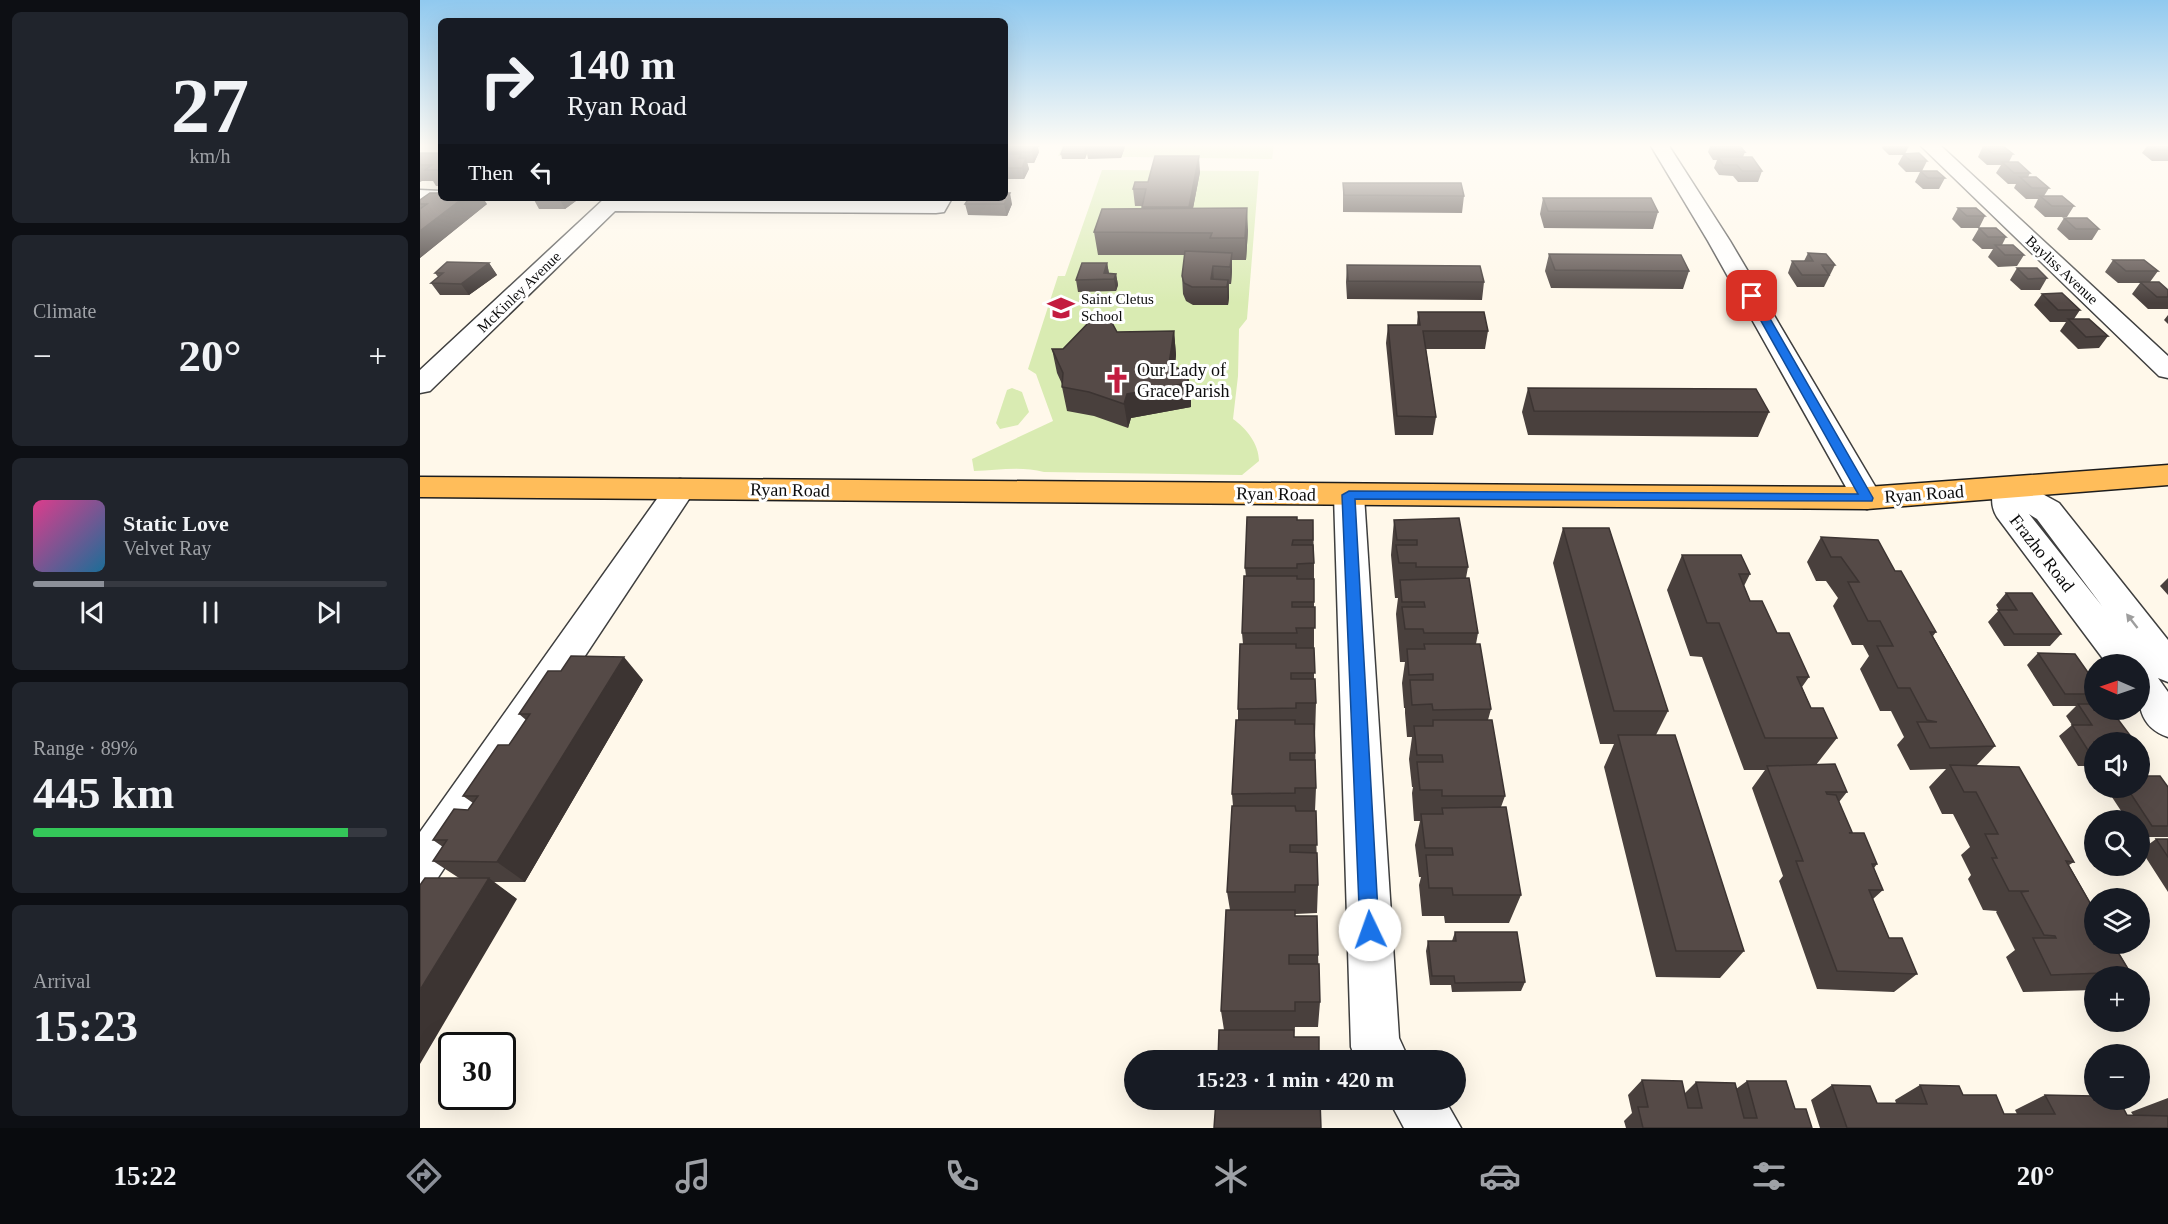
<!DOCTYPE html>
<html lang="en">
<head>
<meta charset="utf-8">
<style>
  body { margin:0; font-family:Georgia,serif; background:#20242c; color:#f1f3f6; height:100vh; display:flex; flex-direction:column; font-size:22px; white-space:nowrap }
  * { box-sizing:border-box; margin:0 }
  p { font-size:20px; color:#9ea1a6 }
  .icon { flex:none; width:33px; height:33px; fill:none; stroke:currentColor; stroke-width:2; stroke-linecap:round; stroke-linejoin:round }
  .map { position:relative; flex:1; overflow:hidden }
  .details { display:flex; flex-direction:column; gap:12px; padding:12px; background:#0d0f14; width:420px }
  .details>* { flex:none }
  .banner { position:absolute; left:18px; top:18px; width:570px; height:183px; border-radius:9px; box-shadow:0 6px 24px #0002; background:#171b24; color:#f1f3f6; overflow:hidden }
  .needle { width:39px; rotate:272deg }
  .controls { position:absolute; left:1664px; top:654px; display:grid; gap:12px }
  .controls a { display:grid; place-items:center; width:66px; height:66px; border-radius:50%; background:#171b24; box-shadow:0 6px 24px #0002; font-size:30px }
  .speed { position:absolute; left:18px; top:1032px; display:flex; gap:12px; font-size:30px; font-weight:700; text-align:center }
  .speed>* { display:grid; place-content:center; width:78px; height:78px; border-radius:50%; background:#171b24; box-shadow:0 6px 24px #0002; line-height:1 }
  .speed .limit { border:3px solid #111; border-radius:9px; background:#fff; color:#111 }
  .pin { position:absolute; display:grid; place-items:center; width:51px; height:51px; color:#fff; margin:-26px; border-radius:12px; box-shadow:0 3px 9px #0006 }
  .me { position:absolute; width:66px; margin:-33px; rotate:357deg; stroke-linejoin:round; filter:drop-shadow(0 0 4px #0008) }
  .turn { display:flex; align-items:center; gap:21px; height:126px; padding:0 30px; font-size:27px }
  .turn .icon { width:78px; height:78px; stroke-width:2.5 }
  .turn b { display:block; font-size:42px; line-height:51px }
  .then { display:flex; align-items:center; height:57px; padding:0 30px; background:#0003; gap:12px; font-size:22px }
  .big { font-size:45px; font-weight:700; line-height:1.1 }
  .details .tile { flex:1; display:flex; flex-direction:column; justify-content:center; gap:9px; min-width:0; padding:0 21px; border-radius:9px; background:#20242c }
  .details .dial { align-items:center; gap:0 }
  .dial b { font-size:78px; line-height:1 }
  .song { display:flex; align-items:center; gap:18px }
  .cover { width:72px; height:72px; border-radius:9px; background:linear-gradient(135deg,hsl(330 70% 55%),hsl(200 70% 35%)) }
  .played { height:6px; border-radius:3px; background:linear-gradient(90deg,#8c9099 20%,#363941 20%) }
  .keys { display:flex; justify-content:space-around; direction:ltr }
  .heat { display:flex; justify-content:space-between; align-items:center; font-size:33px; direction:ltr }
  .charge { height:9px; border-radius:4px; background:linear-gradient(90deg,#34c759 89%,#363941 0) }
  .trip { position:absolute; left:704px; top:1050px; width:342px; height:60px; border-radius:30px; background:#171b24; box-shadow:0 6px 24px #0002; font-weight:700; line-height:60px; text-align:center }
  .menu { display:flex; height:96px; justify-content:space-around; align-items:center; background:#090b0e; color:#9ea1a6 }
  .menu .icon { width:42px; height:42px }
  .menu .selected { color:#8c9099 }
  .menu b { font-size:27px; color:#f1f3f6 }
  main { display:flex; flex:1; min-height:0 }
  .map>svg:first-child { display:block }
  .green { fill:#d9ebb2 }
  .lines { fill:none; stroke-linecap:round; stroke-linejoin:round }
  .minor-casing { stroke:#3f3f3f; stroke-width:3 }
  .major-casing { stroke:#1d1d1d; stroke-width:3 }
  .minor { fill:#fff; fill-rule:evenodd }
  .major { fill:#ffbd5a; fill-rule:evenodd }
  .wall { fill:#49403d }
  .shaded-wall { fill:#3c3432 }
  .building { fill:#554a47; stroke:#3c3432; stroke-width:1.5 }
  .oneway { fill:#9e9e9e }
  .route { fill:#1a73e8; stroke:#114b97; stroke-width:1.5 }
  .labels { text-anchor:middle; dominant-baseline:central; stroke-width:6; stroke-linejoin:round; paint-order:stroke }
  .far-street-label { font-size:15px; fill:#0c0c0c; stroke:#fff }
  .far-poi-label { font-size:15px; fill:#0c0c0c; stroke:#fff; text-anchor:start }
  .poi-label { font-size:18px; fill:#0c0c0c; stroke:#fff; text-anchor:start }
  .street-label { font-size:18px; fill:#0c0c0c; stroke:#fff }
</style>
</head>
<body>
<main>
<section class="details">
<div class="tile dial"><b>27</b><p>km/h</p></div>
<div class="tile"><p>Climate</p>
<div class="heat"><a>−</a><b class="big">20°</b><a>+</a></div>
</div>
<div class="tile">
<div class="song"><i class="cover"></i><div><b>Static Love</b><p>Velvet Ray</p></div></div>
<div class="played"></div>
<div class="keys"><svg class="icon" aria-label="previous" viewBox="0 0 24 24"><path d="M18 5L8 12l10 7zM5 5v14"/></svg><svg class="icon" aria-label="pause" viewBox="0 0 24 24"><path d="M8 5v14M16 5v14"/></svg><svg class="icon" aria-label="next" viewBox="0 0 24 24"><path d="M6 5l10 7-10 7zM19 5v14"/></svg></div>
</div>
<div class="tile"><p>Range · 89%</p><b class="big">445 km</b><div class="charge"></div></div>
<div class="tile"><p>Arrival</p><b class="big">15:23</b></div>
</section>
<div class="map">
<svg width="1748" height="1128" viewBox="0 0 1748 1128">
  <rect width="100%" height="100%" fill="#fff8ea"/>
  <path class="green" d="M642,146H854L852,159L638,156Z
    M682,170L839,171L827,319L819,329L818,376L813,419C826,428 839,444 839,461L822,475L624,472C602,466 578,470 554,471L552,459L633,421L616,374L608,369L638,276H645Z
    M592,388L602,392L609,412L598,425L580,429L576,423L587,390Z"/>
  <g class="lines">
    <defs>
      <path id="minor" d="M1231,146H1249L1310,241L1462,498L1458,505L1447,509L1436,505L1288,241Z
        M1501,146H1521L1748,356V378L1739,376Z
        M0,190L21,191V198H31L21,203L0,202Z
        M185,198L509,201L510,198H532L524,212L516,213L195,211L10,391L0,393V370Z
        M1588,478L1599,481L1639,503L1748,640V682L1738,678L1748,692V737C1713,725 1719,695 1719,664H1687L1577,517C1570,506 1571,492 1577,481ZM1609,514L1617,519L1682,606Z
        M260,479L271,482L275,489L271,496L15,882L0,888V832L249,482Z
        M929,485L940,488L944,495L979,1038L989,1060H936L931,1047L914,495L918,488Z
        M969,1100H1025L1041,1128H984Z"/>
      <path id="major" d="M1748,465V485L1447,509L0,497V477L1447,487Z"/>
    </defs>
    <use href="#minor" class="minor-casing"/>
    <use href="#major" class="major-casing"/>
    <use href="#minor" class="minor"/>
    <use href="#major" class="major"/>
  </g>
  <path class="wall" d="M585,146H620L619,147H618L619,152L614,163H607L609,169L604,179H585Z
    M644,146L705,147L701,158L668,159L667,153L665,159H642L641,154Z
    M1290,146H1320L1325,152L1323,157L1342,171L1338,182H1318L1313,176L1299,175L1294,168L1297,160H1293L1288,152Z
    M1463,146H1489L1485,154L1507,161L1502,171L1525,178L1519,189H1503L1495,182L1500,172H1486L1478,164L1483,155H1469L1462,148Z
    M1563,146H1582L1593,154L1589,162L1610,173L1608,177L1629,188L1624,196L1654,206L1647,217H1625L1614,207L1618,199H1606L1594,188L1596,184H1588L1576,173L1581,165H1567L1558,157Z
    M1727,146H1748V161H1732L1722,153Z
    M0,153H21V186H16L13,181H2L0,182Z
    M780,172L773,208L828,230L826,260H812V270L811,284H809V297L808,305H773L766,301L763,294L762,276L765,255H678L674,232L722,209V206H715L713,189L728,182Z
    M923,183L1044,196L1042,213L923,212Z
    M113,198H160L145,209H119Z
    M1123,198L1238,212L1233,229L1124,228L1120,214Z
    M0,200L67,204L0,258Z
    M545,204H592L587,216L548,215Z
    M1538,208L1565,216L1559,228H1541L1532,219Z
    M1644,218L1679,229L1672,240H1649L1637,229Z
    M1559,228L1586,237L1582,245L1604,255L1597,266L1578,267L1568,257L1573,249H1562L1552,240Z
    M1388,253L1415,265L1404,287H1377L1368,273L1372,261H1384Z
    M1129,254L1269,271L1263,289L1131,288L1125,271Z
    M1693,260L1738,271L1730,282L1748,290V309H1728L1712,294L1720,283H1698L1685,272Z
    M69,263L77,275L49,295H20L11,283L18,277L15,273Z
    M687,263L689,273L696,274L698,285L696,291L658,292L656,280Z
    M927,265L1064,282L1062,300L927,299L926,282Z
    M1597,268L1627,278L1620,290H1601L1590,280Z
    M1622,294L1660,310L1654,319L1688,336L1679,348L1658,349L1640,331L1646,322H1630L1614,305Z
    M998,312L1068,331L1065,349H1006L1016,417L1013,435H975L966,343L968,325H997Z
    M1748,315V324L1744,320Z
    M754,331L756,355L755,367L768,373L771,397V407L711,418L708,428L674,416L647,411L642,387V384L637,373L632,349H643L697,332Z
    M1108,388L1349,412L1338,437L1108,435L1102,412Z
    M877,520H893L894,563V679L896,703L895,736L896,788L895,811L898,885L897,913L875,914V916L898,955L900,1002L898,1027H875L874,1035V1037L899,1060L804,1030L801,1011L810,910L807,892L813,806L812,794L818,720V709L823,644L822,633L826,576L825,568Z
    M974,520L1048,567L1046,578L1058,633L1056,644L1071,709L1068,720L1085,796L1081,807L1101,895L1089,923H1025L1024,916H1002L999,885L1001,877H999L995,845L1000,821H994L992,793L993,787H992L989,759L992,737H987L985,713V708H984L982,683L985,662H980L976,614L978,598H975L971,555Z
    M1143,528L1248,711L1236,735L1324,951L1300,978L1236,977L1184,767L1194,744H1180L1133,563Z
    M1401,537L1475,571L1516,632L1513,636L1575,746L1556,766L1654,862L1649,865L1710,972L1703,976H1674V990L1603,992L1586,957L1595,950L1576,912L1577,911L1563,910L1548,879L1551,875L1541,855L1550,847L1533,814H1522L1509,787L1526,769L1490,770L1477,745L1484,737L1471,711H1460L1440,669L1449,656L1443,645H1432L1413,606L1418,598L1406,581H1396L1387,562Z
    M1262,555L1330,574L1324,586L1330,601L1357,633L1389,677L1382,687L1391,708L1417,738L1396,765L1427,792L1419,802L1431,833L1457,864L1454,868L1463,890L1453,899L1469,938L1497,974L1474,992L1397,989L1359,881L1363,876L1332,788L1345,770H1324L1282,657L1270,656L1247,590Z
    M1748,578V595L1740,586Z
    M1586,593L1641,634L1630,646H1584L1568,622L1579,610L1576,605Z
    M1618,653L1674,681V703L1673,704L1674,766H1658L1639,736L1652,725L1646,716L1656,706H1633L1607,665Z
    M223,680L105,882H73L97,899L39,878L13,861L23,847L13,840L48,810L53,803L43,796L89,745L106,720L99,714Z
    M1748,787V837H1719V820H1707L1686,788Z
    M1736,839H1748V892L1721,850Z
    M1035,932L1105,982L1101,991L1032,992L1031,985H1010L1006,951L1008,941H1032Z
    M1222,1080L1265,1093L1276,1082L1316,1089L1327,1081L1375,1109L1392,1128H1206L1204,1121L1212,1113L1208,1095Z
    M1412,1085L1457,1103H1476L1475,1100L1500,1085L1543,1095L1584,1114H1597L1595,1110L1625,1095L1707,1115H1713L1711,1112L1748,1098V1128H1400L1391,1100Z"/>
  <path class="shaded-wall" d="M615,146H617L619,152L614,163L612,152Z
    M700,146H705V147L701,158L700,148Z
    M666,148L667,153L665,159L664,154Z
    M779,156L780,172L770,224L769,207Z
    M606,158L609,169L604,179L602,168Z
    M590,193L592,204L587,216L584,204Z
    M43,198H63L67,204L0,258V231Z
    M139,198H160L145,209Z
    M827,208L828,230L826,260L825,238Z
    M812,253V270L811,284L810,267Z
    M69,263L77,275L49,295L41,284Z
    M687,263L689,274L684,273Z
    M793,266L794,283L791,279Z
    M696,274L698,285L696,291L694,279Z
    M808,280L809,297L808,305L807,287Z
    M754,331L756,355L752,386L768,373L771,397V407L711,418L708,428L704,404L707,394L749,364Z
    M204,657L223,680L105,882L77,862Z
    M69,878L97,899L0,1064V990Z"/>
  <path class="building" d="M585,146H615L612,152H585Z
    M644,146H667L664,154H641Z
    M667,146H700V148H666Z
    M1294,146H1320L1325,152L1297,149Z
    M1564,146H1583L1593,154H1573Z
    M1733,146H1748V150H1739Z
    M0,153H21V170H5L12,165H0Z
    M1499,153L1507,161H1491L1483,154Z
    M585,154H601L599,158H606L602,168H585Z
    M735,156H779L769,207H722L726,189H713L715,182H728Z
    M1298,157H1332L1342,171H1322L1317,165H1303Z
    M1582,162H1598L1610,173H1594Z
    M1500,171H1517L1525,178H1508Z
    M1600,177H1616L1629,188H1612Z
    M923,183H1041L1044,196L924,195Z
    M10,193H21V198H43L0,231V209L7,204H0V200Z
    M585,193H590L584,204H545L549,198H585Z
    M1620,196H1642L1654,206H1632Z
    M1123,198H1231L1238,212L1128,211Z
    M827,208L825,238H790L792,233L674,232L682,209Z
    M1538,208H1556L1565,216H1547Z
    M1644,218H1667L1679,229H1656Z
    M1559,228H1576L1586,237H1568Z
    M1575,245H1593L1604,255H1585Z
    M765,251L812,253L810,267L793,266L791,279L808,280L807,287H772L764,283L762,276Z
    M1388,253L1406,254L1415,265H1402L1409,275H1382L1372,261H1393Z
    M1129,254L1261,255L1269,271L1135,270Z
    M1693,260H1724L1738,271H1706Z
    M27,262L69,263L41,284L11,283L23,273H15Z
    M662,263H687L684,273L696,274L694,279L656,280Z
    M927,265L1060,266L1064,282L928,281Z
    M1597,268H1617L1627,278L1608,279Z
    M1720,282H1739L1748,290V297H1737Z
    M1642,293L1660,310H1638L1622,294Z
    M998,312H1064L1068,331H1003L1016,417L977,416L968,325H1000Z
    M672,319L691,321L697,332L754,331L749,364L768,373V383L707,394L704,404L669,392L642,387L643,373L632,349H643Z
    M1648,319H1669L1688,336L1666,337Z
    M1108,388L1336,389L1349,412L1114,411Z
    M827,517H877V520H893V540H873L872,545H893L894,563L877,564V568H825Z
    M1039,518L1048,567H996V563H979L976,545H997V540H977L974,520Z
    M1143,528H1189L1248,711H1194Z
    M1401,537L1458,540L1475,571H1481L1516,632H1510L1575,746L1510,748L1497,722H1517L1507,720L1490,688H1478L1457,646H1473L1460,621H1448L1428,582H1439L1421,557H1411Z
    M1262,555H1321L1330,574H1319L1330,601H1342L1357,633H1369L1389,677H1377L1391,708H1403L1417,738H1345L1299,623H1287Z
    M824,576H877V579H894V602H872V607H895V628H876L877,633H822Z
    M1049,578L1058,633H1004L1003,629H985L982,607H1005L1004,602H982L980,580Z
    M1586,593H1612L1641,634H1594L1578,610H1597Z
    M820,644H876V648H894L895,673H871V679H895L896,703H876V708L818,709Z
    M1004,644H1060L1071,709L1013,710L1012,704L992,705L990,680H1013V674L989,675L987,649H1005Z
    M1618,653L1655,654L1674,681V694H1645Z
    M151,656L204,657L77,862L13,861L27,840H13L34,809L48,810L58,796H43L78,745H89L110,714H99L128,671H141Z
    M1658,704H1674V710H1691L1715,742H1674V754L1671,755L1652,725H1672Z
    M816,720H875V724H894L895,753H870V760H895L896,788H875V793L812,794Z
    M1013,720H1072L1085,796H1022V790H1000L997,762H1023L1022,755H997L994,726H1013Z
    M1198,735H1255L1324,951H1256Z
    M1719,749L1723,754H1719Z
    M1415,764L1427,792H1406L1407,794L1416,795L1432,832L1429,833H1444L1457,864H1452L1463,890H1449L1469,938H1482L1497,974L1417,971L1376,861H1383L1347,766Z
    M1530,765L1599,767L1654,862L1646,861L1674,910V944H1693L1710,972L1631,975L1613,938H1636L1635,936L1624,935L1601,892L1609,891H1589L1572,858H1577L1565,834H1578L1556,792H1544Z
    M1719,776H1740L1748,787V826H1732L1707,788H1719Z
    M812,806H875L876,811H896L897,845H870V852L897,853L898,885H875V892H807Z
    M1086,807L1101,895H1033L1032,888H1009L1006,855H1033L1032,848H1005L1001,814H1023L1022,808Z
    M1736,839H1748V857Z
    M5,878H69L0,990V885Z
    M806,910H875V916H897L898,955H869V964H899L900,1002H875V1011H801Z
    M1035,932H1097L1105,982L1035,983L1034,976H1012L1008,941H1036Z
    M799,1030H874V1037H899V1060H798Z
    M1222,1080L1262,1081L1268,1108H1282L1276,1082L1315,1083L1324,1118H1337L1327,1081H1366L1375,1109H1386L1392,1128H1223L1218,1107H1228Z
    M1412,1085L1450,1086L1457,1103L1507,1104L1500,1085L1539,1086L1543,1095H1576L1584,1114H1635L1625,1095L1674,1096V1100H1699L1707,1115L1748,1116V1128H1427Z
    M796,1100H900L901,1128H794Z"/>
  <defs><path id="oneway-solid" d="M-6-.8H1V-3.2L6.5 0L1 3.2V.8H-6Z" transform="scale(1.5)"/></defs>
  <use class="oneway" href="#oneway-solid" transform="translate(1712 621) rotate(-128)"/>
  <linearGradient id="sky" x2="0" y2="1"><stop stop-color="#90c9ef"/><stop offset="0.48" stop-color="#fffcf6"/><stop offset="1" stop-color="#fffcf6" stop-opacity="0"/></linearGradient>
  <rect width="1748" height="303" fill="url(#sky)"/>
  <path class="route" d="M1328,294L1337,296L1453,498L1452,501L935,499L959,930L956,936L950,939L943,936L940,930L922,495L929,491L1438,494L1327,296Z"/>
  <defs>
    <symbol id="school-bare" viewBox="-9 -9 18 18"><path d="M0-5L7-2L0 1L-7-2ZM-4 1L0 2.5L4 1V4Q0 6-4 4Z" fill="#c31c3f" stroke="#fff" stroke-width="2.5" paint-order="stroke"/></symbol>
    <symbol id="church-bare" viewBox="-9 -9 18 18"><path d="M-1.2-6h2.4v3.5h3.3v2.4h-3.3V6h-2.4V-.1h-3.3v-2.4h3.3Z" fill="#c31c3f" stroke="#fff" stroke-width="2.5" paint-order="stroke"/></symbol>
  </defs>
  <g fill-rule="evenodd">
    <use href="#school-bare" x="622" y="289" width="38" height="38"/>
    <use href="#church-bare" x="678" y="361" width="38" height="38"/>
  </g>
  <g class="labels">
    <g class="far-street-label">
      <text transform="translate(1642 270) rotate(43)">Bayliss Avenue</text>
      <text transform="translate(99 292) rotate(-44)">McKinley Avenue</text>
    </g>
    <g class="far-poi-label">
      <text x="661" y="299">Saint Cletus<tspan x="661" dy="17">School</tspan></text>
    </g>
    <g class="poi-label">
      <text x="717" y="370">Our Lady of<tspan x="717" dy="21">Grace Parish</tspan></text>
    </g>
    <g class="street-label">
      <text transform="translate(370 490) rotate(1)">Ryan Road</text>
      <text transform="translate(856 494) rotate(1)">Ryan Road</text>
      <text transform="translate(1504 494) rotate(-4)">Ryan Road</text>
      <text transform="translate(1622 553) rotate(52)">Frazho Road</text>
    </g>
  </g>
</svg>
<div class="controls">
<a><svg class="needle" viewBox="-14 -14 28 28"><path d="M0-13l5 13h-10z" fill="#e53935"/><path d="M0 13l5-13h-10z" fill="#9ea1a6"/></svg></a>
<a><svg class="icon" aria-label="sound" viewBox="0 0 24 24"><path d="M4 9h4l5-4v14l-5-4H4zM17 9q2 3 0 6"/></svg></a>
<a><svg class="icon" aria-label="search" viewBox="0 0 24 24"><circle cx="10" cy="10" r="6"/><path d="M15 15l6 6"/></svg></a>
<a><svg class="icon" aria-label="layers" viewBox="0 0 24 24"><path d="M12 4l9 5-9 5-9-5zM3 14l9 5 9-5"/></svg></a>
<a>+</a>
<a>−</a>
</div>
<div class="speed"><div class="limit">30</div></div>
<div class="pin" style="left:1332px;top:296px;background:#d93025"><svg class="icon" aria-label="arrive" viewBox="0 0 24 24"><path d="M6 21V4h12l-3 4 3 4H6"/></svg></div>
<svg class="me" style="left:950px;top:930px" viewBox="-20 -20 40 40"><circle r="19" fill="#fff"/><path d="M0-13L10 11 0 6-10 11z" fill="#1a73e8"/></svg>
<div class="trip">15:23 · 1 min · 420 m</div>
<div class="banner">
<div class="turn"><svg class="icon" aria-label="right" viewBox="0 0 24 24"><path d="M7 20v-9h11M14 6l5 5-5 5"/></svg><div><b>140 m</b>Ryan Road</div></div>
<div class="then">Then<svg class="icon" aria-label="left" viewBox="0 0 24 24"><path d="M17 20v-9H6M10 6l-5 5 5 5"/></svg></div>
</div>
</div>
</main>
<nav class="menu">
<b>15:22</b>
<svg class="icon selected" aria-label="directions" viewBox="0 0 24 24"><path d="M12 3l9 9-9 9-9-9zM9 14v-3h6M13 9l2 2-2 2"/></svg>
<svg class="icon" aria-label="music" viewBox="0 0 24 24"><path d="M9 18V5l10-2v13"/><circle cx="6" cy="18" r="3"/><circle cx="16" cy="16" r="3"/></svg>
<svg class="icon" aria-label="phone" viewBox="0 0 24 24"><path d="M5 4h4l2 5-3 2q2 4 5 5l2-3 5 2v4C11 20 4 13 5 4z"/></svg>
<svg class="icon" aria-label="climate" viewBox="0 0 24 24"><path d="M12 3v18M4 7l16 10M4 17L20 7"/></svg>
<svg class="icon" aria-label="car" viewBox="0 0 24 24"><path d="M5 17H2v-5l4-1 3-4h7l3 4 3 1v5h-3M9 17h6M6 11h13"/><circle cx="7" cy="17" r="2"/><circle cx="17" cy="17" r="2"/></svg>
<svg class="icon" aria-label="filters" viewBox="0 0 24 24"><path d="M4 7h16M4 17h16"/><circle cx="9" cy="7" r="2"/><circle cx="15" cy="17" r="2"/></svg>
<b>20°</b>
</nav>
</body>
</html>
